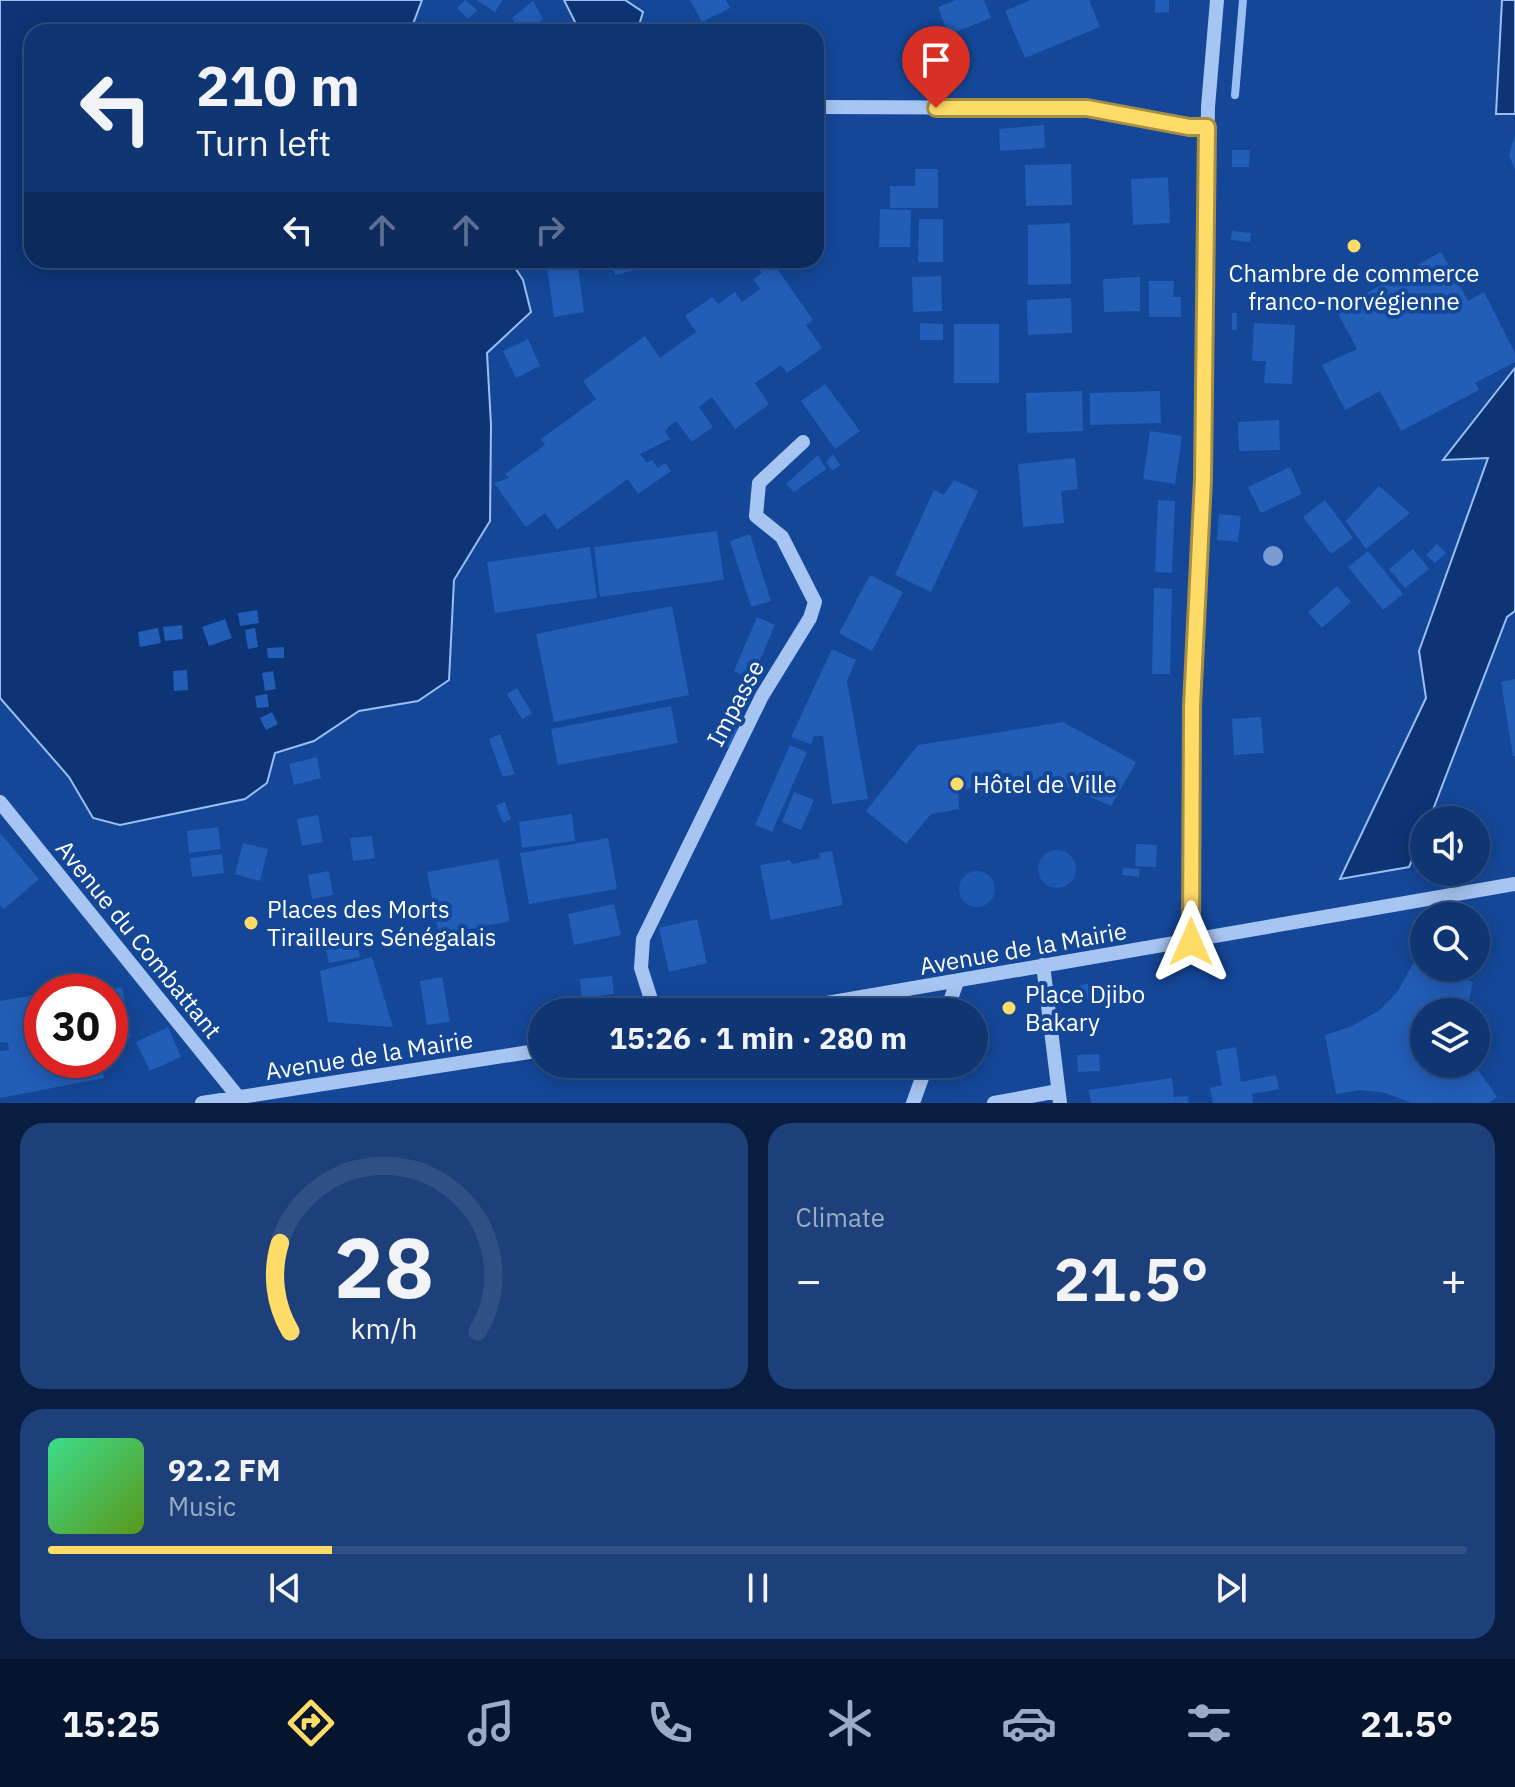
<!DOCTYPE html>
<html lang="en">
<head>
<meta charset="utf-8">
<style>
  body { margin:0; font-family:"IBM Plex Sans",sans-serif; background:#1d407a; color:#f1f3f6; height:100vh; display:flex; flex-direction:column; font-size:30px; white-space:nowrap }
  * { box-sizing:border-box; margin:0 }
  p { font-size:26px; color:#9babc4 }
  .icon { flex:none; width:44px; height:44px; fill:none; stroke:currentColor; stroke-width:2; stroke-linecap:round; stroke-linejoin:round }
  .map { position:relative; height:1103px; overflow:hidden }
  .details { display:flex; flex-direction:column; gap:20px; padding:20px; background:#081d3f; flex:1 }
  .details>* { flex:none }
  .hud { position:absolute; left:24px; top:24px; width:800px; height:244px; border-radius:24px; box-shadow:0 4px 20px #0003,0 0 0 2px #2f5084; background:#0f3572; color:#f1f3f6; overflow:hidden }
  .buttons { position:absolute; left:1410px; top:806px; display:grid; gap:16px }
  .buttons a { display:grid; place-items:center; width:80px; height:80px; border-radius:50%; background:#0f3572; box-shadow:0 4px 20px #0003,0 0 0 2px #2f5084; font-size:40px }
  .speed { position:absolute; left:24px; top:974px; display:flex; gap:16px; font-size:40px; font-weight:700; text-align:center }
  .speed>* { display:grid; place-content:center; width:104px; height:104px; border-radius:50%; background:#0f3572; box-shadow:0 4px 20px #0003,0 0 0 2px #2f5084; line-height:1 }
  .speed .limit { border:12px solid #d22; background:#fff; color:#111 }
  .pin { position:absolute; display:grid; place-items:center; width:68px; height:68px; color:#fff; margin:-82px -34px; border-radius:50% 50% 50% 0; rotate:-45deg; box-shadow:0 0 8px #0007 }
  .pin .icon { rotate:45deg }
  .me { position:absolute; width:88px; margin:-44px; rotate:0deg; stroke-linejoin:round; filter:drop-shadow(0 0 6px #0008) }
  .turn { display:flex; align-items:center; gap:28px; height:168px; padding:0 40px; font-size:36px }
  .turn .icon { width:104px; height:104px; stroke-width:2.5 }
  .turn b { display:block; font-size:56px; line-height:68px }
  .lanes { display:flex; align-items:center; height:76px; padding:0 40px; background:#0003; justify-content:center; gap:40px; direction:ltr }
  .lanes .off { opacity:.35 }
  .big { font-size:60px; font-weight:700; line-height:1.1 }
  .details .card { flex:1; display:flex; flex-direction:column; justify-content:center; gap:12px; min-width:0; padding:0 28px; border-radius:24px; background:#1d407a }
  .details .dial { align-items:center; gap:0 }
  .dial svg { height:208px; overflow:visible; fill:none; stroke:#2f5084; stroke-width:7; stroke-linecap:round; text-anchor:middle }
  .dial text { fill:#f1f3f6; stroke:none }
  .song { display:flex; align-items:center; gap:24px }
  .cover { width:96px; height:96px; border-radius:12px; background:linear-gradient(135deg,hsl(150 70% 55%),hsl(90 70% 35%)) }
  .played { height:8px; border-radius:4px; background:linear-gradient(90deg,#ffdb68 20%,#2f5084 20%) }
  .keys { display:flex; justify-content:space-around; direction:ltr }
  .heat { display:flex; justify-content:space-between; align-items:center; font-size:44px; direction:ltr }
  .details .tiles { flex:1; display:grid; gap:20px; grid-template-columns:1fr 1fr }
  .card:last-child { grid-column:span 2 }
  .trip { position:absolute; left:528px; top:998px; width:460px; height:80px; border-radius:40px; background:#0f3572; box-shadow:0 4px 20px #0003,0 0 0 2px #2f5084; font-weight:700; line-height:80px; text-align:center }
  .tab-bar { display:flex; height:128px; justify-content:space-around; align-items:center; background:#06152e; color:#9babc4 }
  .tab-bar .icon { width:56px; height:56px }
  .tab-bar .selected { color:#ffdb68 }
  .tab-bar b { font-size:36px; color:#f1f3f6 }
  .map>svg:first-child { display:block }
  .green { fill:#1c58b2 }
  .water { fill:#0d3474; stroke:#99bff5; stroke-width:2 }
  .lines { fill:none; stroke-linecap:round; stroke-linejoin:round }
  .stream { stroke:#99bff5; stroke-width:8 }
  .building { fill:#225db7 }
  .minor { stroke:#a7c5f2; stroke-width:14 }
  .tree { fill:#7a9cd0 }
  .route-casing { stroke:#a68e44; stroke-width:20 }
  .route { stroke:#ffdb68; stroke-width:14 }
  .poi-dot { fill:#ffdb68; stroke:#144798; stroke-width:3 }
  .labels { text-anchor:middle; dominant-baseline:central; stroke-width:8; stroke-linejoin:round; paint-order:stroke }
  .poi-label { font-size:24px; fill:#fff; stroke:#144798; text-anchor:start }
  .street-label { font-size:24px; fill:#fff; stroke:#144798 }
</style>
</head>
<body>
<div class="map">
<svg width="1515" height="1103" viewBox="0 0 1515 1103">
  <rect width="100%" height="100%" fill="#144798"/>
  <path class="green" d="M1038 869a19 19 0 1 1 38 0a19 19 0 1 1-38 0Z
    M959 889a18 18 0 1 1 36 0a18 18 0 1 1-36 0Z"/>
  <path class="water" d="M0,0H422L410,32H32V260H510L523,280L531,312L487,353L491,425L490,521L454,580L449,680L418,701L359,711L314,741L275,753L267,783L245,799L120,825L93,818L69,777L0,698Z
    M564,0H625L643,12L637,32H580Z
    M1502,0H1515V114H1496Z
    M1515,368V611L1507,617L1429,820H1424V832L1409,867L1340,879L1426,698L1419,651L1488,458L1443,460Z"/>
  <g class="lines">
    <path class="stream" d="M1235,95L1243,0"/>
  </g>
  <path class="building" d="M465,0L477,10L468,19L457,8Z
    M476,0H503L495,12Z
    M690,0H726L730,8L702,22Z
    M956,0H984L991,18L948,35L938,7Z
    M1031,0H1089L1100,27L1025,58L1005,11Z
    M1155,0H1169V12L1155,13Z
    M533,1L543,19L527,32H520L512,18Z
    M1044,125L1045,148L1000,151L999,129Z
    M1515,135V170L1509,155Z
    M1232,150H1250L1249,167H1232Z
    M1071,164L1072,205L1026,206L1025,165Z
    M915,169H938V208H890V186H915Z
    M1168,177L1170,223L1133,225L1131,179Z
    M880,209L911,210L910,247H879Z
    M919,219H943V262H918Z
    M1070,223L1071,284L1028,285V225Z
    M1232,231L1251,233L1250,242L1231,240Z
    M1441,252L1468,301L1484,292L1515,353V362L1475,383L1479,390L1401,431L1380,391L1345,410L1322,365L1357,349L1336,310Z
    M546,260H577L584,312L554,317Z
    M611,260H669V261L615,275Z
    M753,260H771L813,320L806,325L822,348L787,373L781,365L755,383L769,404L735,429L712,397L699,407L713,427L692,442L676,421L669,426L665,431L670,439L640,454L647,463L652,460L658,468L665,463L671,471L638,494L628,479L557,530L545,513L526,527L494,483L509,478L505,474L545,445L541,439L596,399L583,381L645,336L660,358L696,332L685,316L712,297L718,304L735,292L742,302L760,289L753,279L762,273Z
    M941,276L942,311L913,312L912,277Z
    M1140,277V311L1104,312L1103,279Z
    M1149,281H1174L1173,297H1181V317H1149Z
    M1071,298L1072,333L1028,335L1027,300Z
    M1232,313H1237V330H1232Z
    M920,323L943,324V340H920Z
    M1254,323L1295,325L1292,384L1264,383L1266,361H1252Z
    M954,324H999V383H954Z
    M528,339L540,366L516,378L503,351Z
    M825,384L860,431L835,449L801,401Z
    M1082,391L1083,431L1027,433L1026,393Z
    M1160,391L1161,423L1090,425V393Z
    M1279,420L1280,450L1239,451L1238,422Z
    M1150,431L1182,436L1175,484L1143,479Z
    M833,454L840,465L833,471L826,462Z
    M818,455L826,469L794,492L786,484Z
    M1075,458L1078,489L1061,491L1064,523L1023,527L1018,464Z
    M1290,467L1302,494L1261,513L1248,487Z
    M954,480L978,491L931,592L895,575L934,490L944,495Z
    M1379,486L1410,513L1366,549L1346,521Z
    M1158,500L1175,501L1172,573L1155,572Z
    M1325,500L1353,538L1331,554L1303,517Z
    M1219,514L1241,516L1238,542L1217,540Z
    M717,531L724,580L600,597L594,547Z
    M750,534L771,601L751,607L730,541Z
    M1437,544L1446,553L1435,563L1426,555Z
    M590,547L597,598L495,613L487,562Z
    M1413,549L1429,569L1405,588L1389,569Z
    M1368,551L1403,594L1383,610L1348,567Z
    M870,575L903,592L872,651L839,633Z
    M1337,586L1351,602L1322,628L1308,612Z
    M1154,588L1172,589L1170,674H1152Z
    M672,606L689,695L554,722L536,634Z
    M257,610L259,623L240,626L238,613Z
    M757,617L775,625L752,679L734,671Z
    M225,619L232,638L209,646L202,627Z
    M182,625L183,639L165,641L163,627Z
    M158,628L161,643L140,647L138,632Z
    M255,628L258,647L248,649L245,630Z
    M284,647V658H268L267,648Z
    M832,649L856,660L847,681L868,799L832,804L823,736H814L811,744L791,737Z
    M187,670L188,690L174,691L173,671Z
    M273,671L276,689L265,691L262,673Z
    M1515,679V756H1513L1501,682Z
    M517,688L532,713L522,719L507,694Z
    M267,694L269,707L257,708L255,696Z
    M671,706L678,743L558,765L551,729Z
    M272,712L278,724L266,730L260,718Z
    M1261,717L1264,753L1234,755L1232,719Z
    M1063,722L1136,762L1111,806L1050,780H1026L1023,792L978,796L975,787L958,791L959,809L931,814L906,844L866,811L918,745Z
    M725,726L739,729L735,748L720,745Z
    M500,734L515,774L503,777L489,739Z
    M790,745L807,752L772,832L755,825Z
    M317,757L321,778L294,785L289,764Z
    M794,792L814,800L801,830L782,822Z
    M505,802L511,819L503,823L496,805Z
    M572,814L575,841L522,848L519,822Z
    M318,815L323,842L302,846L297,819Z
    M218,827L221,849L189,853L187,831Z
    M0,833L39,879L4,909L0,905Z
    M372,836L375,858L353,861L350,838Z
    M608,838L617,889L529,904L520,853Z
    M243,843L268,849L260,881L235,874Z
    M1136,844L1157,845L1156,867L1135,866Z
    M832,851L843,905L771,920L760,865L790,860L792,864L820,858L819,853Z
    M222,854L224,873L192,877L190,858Z
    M498,859L510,921L439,935L427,872Z
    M1123,868L1139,869V877L1122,875Z
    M329,871L333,895L312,899L308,875Z
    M614,904L621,935L574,945L568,914Z
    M697,919L707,963L669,972L659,928Z
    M357,942L360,957L329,963L326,949Z
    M372,957L393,1027L328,1022L320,971Z
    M1416,958L1424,962V968H1440L1473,982L1466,1012H1424V1064H1474L1497,1097L1489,1103H1411L1386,1093L1360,1090L1336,1094L1325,1035L1352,1026L1380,1010L1398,991Z
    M612,976L614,994L582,998L580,979Z
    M442,977L450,1022L427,1025L420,981Z
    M1096,982L1099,996L1079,1000L1077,986Z
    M122,987L131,1037L110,1041V992L103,991Z
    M41,994L42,1017L31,1019L35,1037L42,1036V1060H101L104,1078L0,1098V1051L9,1050L8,1043L0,1042V1001Z
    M168,1027L181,1057L150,1071L136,1042Z
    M1236,1047L1241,1082L1276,1075L1279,1089L1252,1094L1253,1103H1213L1210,1088L1222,1085L1216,1051Z
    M1099,1054L1100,1071L1078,1072L1077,1055Z
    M1172,1078L1174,1097L1188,1096L1189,1103H1091L1089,1090Z"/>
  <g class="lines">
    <path class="minor" d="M816,107L1087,108L1189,127H1207
      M0,802L243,1103
      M1191,942L1192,706L1203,479L1208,107L1217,0
      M1043,965L1060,1103
      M655,1012L641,968L643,939L762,696L810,618L815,602L782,537L756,516L759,483L803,442
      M775,1012L1515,884
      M946,1012L957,982
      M202,1103L542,1050
      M913,1103L927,1064
      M994,1103L1058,1091"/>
  </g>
  <circle class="tree" cx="1273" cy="556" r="10"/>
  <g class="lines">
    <defs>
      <path id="route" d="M936,108H1087L1189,127H1207L1203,479L1192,706L1191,942"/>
    </defs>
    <use href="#route" class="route-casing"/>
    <use href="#route" class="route"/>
  </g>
  <g class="poi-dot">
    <circle cx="1354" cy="246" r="8"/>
    <circle cx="957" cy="784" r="8"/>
    <circle cx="251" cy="923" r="8"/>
    <circle cx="1009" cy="1008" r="8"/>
  </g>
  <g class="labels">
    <g class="poi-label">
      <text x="1354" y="273" text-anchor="middle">Chambre de commerce<tspan x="1354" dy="28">franco-norvégienne</tspan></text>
      <text x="973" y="784">Hôtel de Ville</text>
      <text x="267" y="909">Places des Morts<tspan x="267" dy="28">Tirailleurs Sénégalais</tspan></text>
      <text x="1025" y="994">Place Djibo<tspan x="1025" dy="28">Bakary</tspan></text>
    </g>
    <g class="street-label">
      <text transform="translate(735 703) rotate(-62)">Impasse</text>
      <text transform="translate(139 939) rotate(51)">Avenue du Combattant</text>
      <text transform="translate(1023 948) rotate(-10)">Avenue de la Mairie</text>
      <text transform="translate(369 1055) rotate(-9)">Avenue de la Mairie</text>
    </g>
  </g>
</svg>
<div class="buttons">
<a><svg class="icon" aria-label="sound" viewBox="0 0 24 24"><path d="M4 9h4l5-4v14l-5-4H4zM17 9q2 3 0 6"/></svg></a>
<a><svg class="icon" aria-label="search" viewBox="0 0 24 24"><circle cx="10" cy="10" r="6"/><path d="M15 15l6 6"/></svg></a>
<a><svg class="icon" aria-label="layers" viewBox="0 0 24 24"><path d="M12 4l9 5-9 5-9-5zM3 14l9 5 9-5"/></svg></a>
</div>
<div class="speed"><div class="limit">30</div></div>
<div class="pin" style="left:936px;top:108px;background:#d93025"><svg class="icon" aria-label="arrive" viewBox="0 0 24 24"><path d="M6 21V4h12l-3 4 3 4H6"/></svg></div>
<svg class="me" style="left:1191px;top:942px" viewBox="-20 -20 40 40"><path d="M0-17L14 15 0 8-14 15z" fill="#ffdb68" stroke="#fff" stroke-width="4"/></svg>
<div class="trip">15:26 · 1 min · 280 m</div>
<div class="hud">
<div class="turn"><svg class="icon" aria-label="left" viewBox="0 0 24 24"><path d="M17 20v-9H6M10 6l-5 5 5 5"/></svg><div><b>210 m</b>Turn left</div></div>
<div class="lanes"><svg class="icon" aria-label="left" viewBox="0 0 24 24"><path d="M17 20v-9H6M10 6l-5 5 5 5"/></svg><svg class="icon off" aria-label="ahead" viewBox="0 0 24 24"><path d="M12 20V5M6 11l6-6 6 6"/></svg><svg class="icon off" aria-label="ahead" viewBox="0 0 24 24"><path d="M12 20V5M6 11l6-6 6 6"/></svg><svg class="icon off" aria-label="right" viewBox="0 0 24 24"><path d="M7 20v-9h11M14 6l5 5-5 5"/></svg></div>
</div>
</div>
<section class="details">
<div class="tiles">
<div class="card dial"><svg viewBox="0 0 100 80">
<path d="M14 69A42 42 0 1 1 86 69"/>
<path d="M14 69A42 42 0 0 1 10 35" stroke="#ffdb68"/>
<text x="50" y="56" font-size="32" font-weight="700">28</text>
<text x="50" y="72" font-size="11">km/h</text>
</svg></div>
<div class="card"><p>Climate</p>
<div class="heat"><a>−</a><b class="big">21.5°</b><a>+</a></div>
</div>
<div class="card">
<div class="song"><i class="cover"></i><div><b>92.2 FM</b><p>Music</p></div></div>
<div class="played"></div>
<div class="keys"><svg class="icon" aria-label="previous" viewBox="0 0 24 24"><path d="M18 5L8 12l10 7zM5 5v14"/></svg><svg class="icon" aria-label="pause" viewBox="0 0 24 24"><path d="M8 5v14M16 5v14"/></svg><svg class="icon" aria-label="next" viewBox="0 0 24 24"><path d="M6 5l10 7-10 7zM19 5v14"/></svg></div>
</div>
</div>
</section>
<nav class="tab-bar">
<b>15:25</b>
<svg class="icon selected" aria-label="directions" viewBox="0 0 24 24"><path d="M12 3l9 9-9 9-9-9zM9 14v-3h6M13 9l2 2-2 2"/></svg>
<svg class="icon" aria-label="music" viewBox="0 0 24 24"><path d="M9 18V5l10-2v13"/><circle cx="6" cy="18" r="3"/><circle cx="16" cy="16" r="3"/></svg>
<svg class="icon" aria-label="phone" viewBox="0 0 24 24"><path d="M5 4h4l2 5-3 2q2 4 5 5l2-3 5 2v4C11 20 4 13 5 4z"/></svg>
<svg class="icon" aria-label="climate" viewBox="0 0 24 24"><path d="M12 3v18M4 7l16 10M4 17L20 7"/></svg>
<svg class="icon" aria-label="car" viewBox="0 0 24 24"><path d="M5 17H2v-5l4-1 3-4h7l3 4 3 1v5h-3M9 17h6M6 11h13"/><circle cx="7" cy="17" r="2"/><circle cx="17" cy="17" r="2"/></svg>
<svg class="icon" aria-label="filters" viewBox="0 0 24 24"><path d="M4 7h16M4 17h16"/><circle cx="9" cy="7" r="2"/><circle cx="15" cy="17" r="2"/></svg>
<b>21.5°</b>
</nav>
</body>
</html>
